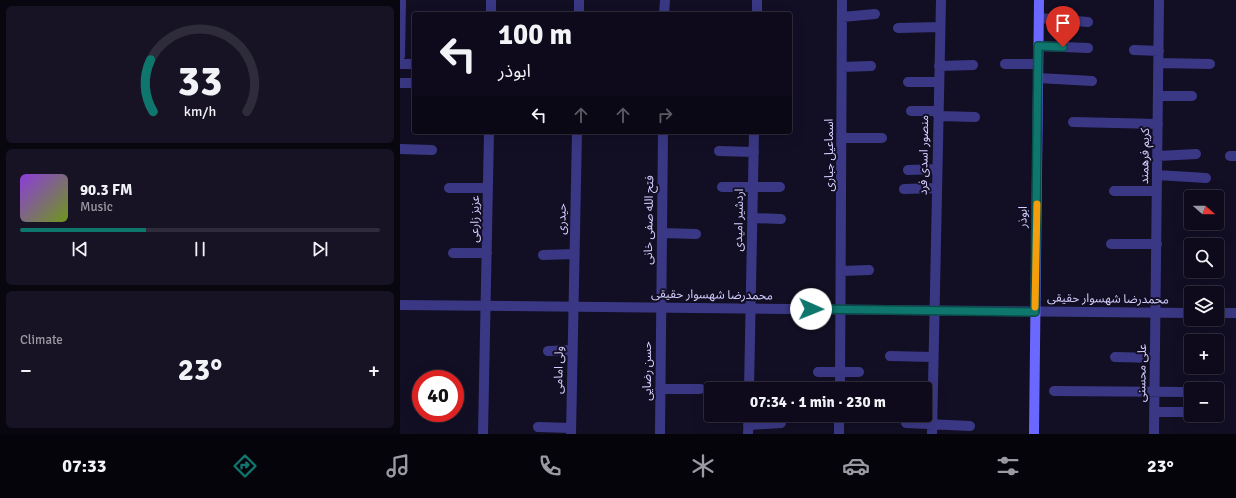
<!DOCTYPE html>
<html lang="en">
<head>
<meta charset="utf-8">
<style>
  body { margin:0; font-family:Signika,"Noto Sans Arabic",sans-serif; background:#171324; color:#f1f3f6; height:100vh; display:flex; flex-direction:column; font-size:15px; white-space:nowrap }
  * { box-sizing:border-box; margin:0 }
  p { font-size:13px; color:#9b9aa3 }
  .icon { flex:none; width:22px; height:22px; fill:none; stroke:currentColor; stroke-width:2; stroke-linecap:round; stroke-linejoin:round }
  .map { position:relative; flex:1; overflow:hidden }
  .side { display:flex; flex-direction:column; gap:6px; padding:6px; background:#08060f; width:400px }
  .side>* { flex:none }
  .banner { position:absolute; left:12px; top:12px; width:380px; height:122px; border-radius:4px; box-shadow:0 4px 16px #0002,0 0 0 1px #2e2b3a; background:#0e0a1b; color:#f1f3f6; overflow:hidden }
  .needle { width:26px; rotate:110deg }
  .tools { position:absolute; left:784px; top:190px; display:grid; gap:8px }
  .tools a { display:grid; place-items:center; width:40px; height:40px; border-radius:4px; background:#0e0a1b; box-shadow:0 4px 16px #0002,0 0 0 1px #2e2b3a; font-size:20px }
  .speed { position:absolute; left:12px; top:370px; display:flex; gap:8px; font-size:20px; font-weight:700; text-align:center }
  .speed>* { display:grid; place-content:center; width:52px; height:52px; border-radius:50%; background:#0e0a1b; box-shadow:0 4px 16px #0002,0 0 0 1px #2e2b3a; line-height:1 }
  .speed .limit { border:6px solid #d22; background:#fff; color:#111 }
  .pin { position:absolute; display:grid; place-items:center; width:34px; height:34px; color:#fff; margin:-41px -17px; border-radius:50% 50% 50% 0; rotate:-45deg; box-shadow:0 0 4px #0007 }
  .pin .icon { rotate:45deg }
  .me { position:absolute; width:44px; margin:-22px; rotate:91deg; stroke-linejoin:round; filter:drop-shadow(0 0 3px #0008) }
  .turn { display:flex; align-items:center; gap:14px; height:84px; padding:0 20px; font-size:18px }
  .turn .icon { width:52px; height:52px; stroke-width:2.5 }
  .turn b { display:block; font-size:28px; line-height:34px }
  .lanes { display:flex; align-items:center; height:38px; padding:0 20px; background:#0003; justify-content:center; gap:20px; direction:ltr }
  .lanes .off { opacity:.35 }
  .big { font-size:30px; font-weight:800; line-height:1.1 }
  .side .card { flex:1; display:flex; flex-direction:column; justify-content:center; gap:6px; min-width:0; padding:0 14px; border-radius:6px; background:#171324 }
  .side .dial { align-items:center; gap:0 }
  .dial svg { height:104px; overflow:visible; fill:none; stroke:#2e2b3a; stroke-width:7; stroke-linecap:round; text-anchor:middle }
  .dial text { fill:#f1f3f6; stroke:none }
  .song { display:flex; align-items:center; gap:12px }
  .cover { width:48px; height:48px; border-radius:6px; background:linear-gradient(135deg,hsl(270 70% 55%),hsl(80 70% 35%)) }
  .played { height:4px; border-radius:2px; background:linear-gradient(90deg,#0f766e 35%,#2e2b3a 35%) }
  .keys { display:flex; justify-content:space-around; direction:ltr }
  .heat { display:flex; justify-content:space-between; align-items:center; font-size:22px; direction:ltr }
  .trip { position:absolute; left:304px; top:382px; width:228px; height:40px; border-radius:4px; background:#0e0a1b; box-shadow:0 4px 16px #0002,0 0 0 1px #2e2b3a; font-weight:800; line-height:40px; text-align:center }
  .tab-bar { display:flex; height:64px; justify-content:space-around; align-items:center; background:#06040b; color:#9b9aa3 }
  .tab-bar .icon { width:28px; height:28px }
  .tab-bar .active { color:#0f766e }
  .tab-bar b { font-size:18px; color:#f1f3f6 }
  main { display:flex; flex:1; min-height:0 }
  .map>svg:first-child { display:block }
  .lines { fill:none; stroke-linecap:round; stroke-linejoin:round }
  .minor { stroke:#3a3884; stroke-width:10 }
  .tertiary { stroke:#3a3884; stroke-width:10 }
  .secondary { stroke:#6b68ff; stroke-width:10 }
  .route-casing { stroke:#0a4d48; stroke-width:10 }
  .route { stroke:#0f766e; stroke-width:7 }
  .slow { stroke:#f59e0b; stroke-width:7 }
  .labels { text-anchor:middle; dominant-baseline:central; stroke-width:4; stroke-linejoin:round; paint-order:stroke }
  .street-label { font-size:12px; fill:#d6d1ff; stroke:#120e24 }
</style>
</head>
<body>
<main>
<section class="side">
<div class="card dial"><svg viewBox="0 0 100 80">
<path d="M14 69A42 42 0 1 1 86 69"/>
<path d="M14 69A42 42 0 0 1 12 29" stroke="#0f766e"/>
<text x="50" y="56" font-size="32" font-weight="700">33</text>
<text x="50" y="72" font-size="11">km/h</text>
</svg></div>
<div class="card">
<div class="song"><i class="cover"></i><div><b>90.3 FM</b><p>Music</p></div></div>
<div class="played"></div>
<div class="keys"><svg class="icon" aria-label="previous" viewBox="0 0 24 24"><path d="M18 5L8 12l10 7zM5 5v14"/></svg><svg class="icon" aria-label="pause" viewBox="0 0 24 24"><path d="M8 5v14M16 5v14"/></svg><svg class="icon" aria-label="next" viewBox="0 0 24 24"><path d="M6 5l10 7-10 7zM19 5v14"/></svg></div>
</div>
<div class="card"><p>Climate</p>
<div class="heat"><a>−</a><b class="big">23°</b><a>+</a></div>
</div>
</section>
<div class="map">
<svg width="836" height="434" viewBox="0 0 836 434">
  <rect width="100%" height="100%" fill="#120e24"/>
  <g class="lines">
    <path class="minor" d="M91,14V0
      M179,14V0
      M264,14L265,0
      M357,14V0
      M442,17L475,14
      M639,18L688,22
      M498,28L540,27
      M638,46L688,48
      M734,50L759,51
      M0,56L1,0
      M759,63L810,64
      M0,64H14
      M605,64H638
      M539,66L573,65
      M442,67L471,66
      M638,78L692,81
      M508,82H539
      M0,83H14
      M758,96H792
      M511,111H538
      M538,116L575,117
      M673,122L758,124
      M442,138H482
      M0,149L32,150
      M319,151L354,152
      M758,156L796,154
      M830,156H836
      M508,170L537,169
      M757,175L806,178
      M322,187H380
      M49,188H88
      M504,189L537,188
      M714,191H757
      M352,218L381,219
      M262,233L296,234
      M711,244H757
      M53,253H87
      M143,255L174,254
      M441,271L469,270
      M148,351L172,350
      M490,356L533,357
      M715,357L755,358
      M418,372H459
      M260,389H300
      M349,389L354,132
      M440,389L442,0
      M654,391L786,392
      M754,412H791
      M506,423L570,426
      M348,425L381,423
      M138,427L171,428
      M83,434L89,132
      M171,434L177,132
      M260,434L263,132
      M348,434L349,415
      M439,434V415
      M532,434L541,0
      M754,434L759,0"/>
    <path class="tertiary" d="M0,305L791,313
      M817,313H836"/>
    <path class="secondary" d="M634,434L639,0"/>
  </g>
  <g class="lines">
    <defs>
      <path id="route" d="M411,309L635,312L638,46L663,47"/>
    </defs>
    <use href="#route" class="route-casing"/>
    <use href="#route" class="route"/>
    <path class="slow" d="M635,307L637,204"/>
  </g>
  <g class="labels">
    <g class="street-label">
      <text transform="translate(429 155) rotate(-90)">اسماعیل جباری</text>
      <text transform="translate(524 155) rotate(-89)">منصور اسدی فرد</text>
      <text transform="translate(745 156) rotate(-89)">کریم فرهمند</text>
      <text transform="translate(623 217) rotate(-89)">ابوذر</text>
      <text transform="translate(75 219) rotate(-89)">عزیز زارعی</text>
      <text transform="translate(162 219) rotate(-89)">حیدری</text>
      <text transform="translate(249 220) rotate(-89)">فتح الله صفی خانی</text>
      <text transform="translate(339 220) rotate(-89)">اردشیر امیدی</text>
      <text transform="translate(312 295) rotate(1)">محمدرضا شهسوار حقیقی</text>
      <text transform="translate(708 299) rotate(1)">محمدرضا شهسوار حقیقی</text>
      <text transform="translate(159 370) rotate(-89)">ولی امامی</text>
      <text transform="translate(247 371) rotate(-90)">حسن رضایی</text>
      <text transform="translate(742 373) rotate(-89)">علی محسنی</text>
    </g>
  </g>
</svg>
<div class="tools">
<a><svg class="needle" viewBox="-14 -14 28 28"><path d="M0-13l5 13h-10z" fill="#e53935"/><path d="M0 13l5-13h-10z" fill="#9b9aa3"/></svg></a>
<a><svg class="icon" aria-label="search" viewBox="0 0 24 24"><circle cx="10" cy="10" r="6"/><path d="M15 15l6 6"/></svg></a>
<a><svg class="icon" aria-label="layers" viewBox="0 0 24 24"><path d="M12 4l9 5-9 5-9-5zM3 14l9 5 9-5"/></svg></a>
<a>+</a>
<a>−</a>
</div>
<div class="speed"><div class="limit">40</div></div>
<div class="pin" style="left:663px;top:47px;background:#d93025"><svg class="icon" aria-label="arrive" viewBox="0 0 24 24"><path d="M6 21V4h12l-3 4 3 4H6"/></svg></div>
<svg class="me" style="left:411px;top:309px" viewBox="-20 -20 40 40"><circle r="19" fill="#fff"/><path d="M0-13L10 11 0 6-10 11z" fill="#0f766e"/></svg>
<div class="trip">07:34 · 1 min · 230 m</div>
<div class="banner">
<div class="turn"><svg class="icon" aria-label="left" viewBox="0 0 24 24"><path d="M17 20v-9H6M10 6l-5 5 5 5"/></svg><div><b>100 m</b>ابوذر</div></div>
<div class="lanes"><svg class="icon" aria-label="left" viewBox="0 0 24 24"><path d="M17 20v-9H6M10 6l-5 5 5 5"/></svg><svg class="icon off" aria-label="ahead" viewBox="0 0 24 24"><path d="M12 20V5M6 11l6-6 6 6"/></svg><svg class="icon off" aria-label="ahead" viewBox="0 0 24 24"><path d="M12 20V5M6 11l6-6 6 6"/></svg><svg class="icon off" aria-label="right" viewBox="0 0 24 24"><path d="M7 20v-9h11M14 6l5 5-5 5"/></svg></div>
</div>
</div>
</main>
<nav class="tab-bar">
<b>07:33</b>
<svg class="icon active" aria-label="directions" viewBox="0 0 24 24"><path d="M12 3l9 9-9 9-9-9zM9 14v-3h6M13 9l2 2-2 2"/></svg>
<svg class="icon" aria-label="music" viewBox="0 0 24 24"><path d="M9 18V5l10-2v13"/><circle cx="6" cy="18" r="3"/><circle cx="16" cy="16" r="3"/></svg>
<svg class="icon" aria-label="phone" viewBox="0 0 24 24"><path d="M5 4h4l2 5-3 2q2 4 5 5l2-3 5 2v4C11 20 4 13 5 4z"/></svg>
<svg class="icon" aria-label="climate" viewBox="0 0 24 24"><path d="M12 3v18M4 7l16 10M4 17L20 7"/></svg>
<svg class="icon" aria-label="car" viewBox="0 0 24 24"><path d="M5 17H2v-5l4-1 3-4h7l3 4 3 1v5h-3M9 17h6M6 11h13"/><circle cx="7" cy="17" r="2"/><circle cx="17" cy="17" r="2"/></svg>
<svg class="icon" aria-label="filters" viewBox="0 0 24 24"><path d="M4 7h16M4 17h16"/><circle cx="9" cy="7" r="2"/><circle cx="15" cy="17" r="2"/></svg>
<b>23°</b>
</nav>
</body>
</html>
